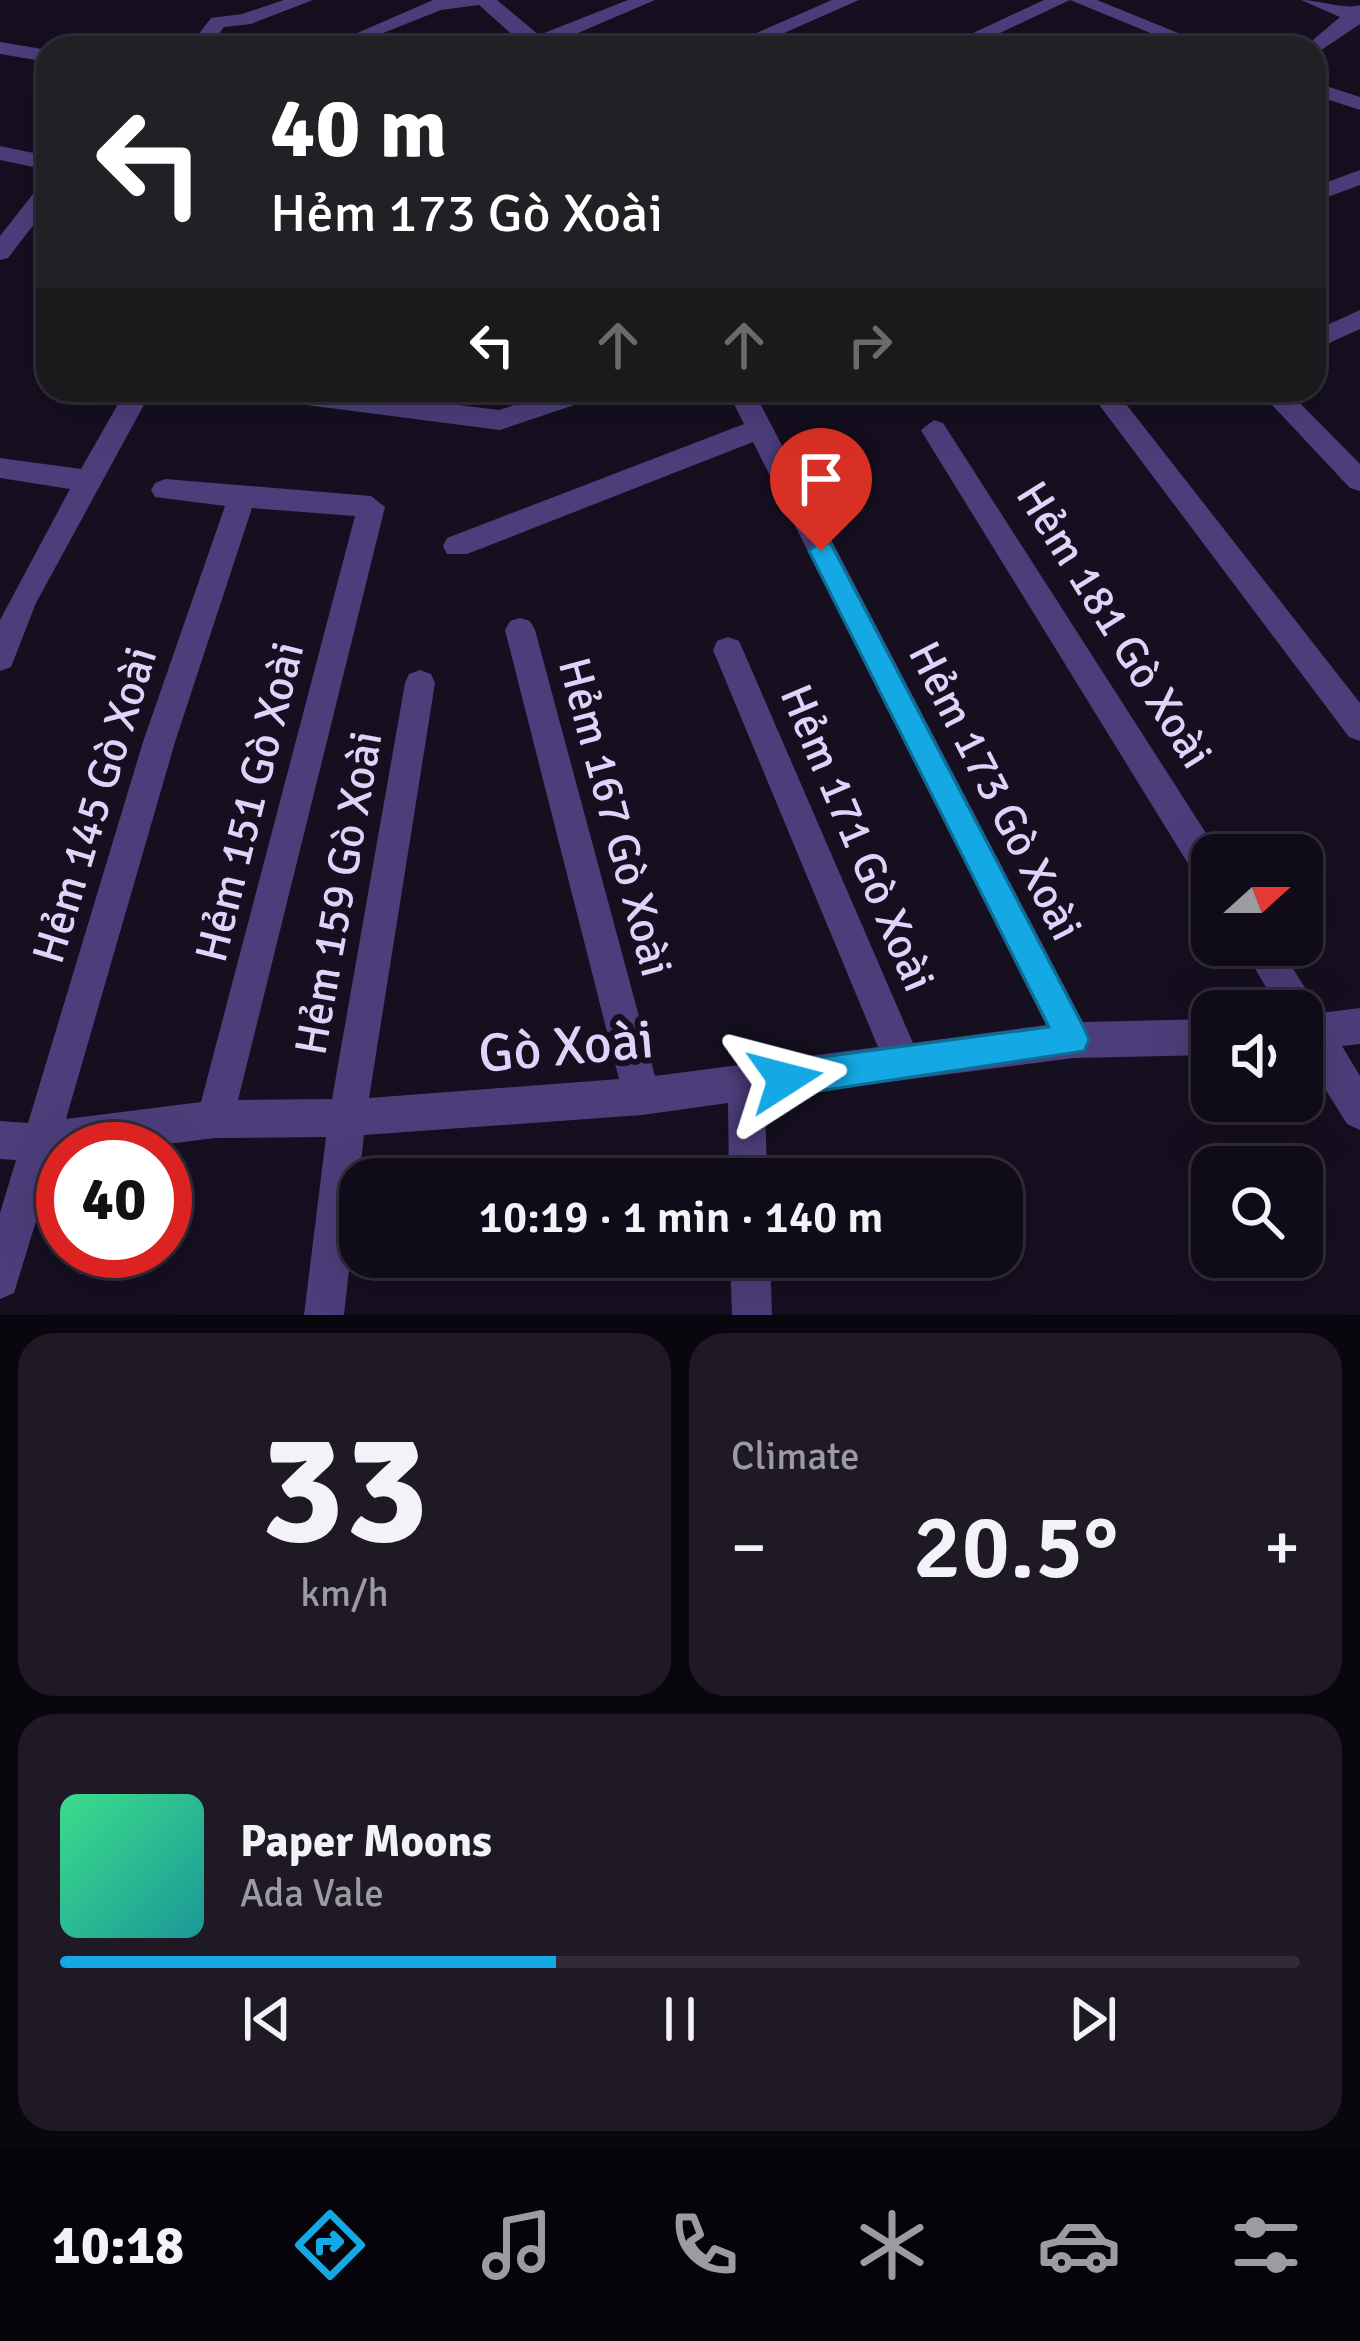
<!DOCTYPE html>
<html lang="en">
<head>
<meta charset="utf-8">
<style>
  body { margin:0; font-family:Signika,sans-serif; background:#1e1925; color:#f1f3f6; height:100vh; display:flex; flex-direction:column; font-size:45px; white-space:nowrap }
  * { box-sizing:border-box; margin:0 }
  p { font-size:39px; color:#9c9ba2 }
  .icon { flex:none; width:66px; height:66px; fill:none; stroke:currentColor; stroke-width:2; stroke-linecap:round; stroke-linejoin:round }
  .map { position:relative; height:1315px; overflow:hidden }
  .sheet { display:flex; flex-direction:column; gap:18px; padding:18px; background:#09060d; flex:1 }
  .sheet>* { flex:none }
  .guide { position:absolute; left:36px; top:36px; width:1290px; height:366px; border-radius:36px; box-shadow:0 12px 48px #0002,0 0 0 3px #302b37; background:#202124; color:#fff; overflow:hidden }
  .needle { width:78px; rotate:69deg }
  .tools { position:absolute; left:1191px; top:834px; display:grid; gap:24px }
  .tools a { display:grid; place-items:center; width:132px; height:132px; border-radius:24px; background:#100b18; box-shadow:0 12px 48px #0002,0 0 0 3px #302b37; font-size:60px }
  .speed { position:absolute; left:36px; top:1122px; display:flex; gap:24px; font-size:60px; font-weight:700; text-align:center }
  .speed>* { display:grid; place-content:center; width:156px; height:156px; border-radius:50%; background:#100b18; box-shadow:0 12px 48px #0002,0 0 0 3px #302b37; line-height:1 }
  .speed .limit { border:18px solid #d22; background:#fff; color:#111 }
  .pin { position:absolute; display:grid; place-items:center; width:102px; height:102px; color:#fff; margin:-123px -51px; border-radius:50% 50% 50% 0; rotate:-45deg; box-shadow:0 0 12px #0007 }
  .pin .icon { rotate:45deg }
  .me { position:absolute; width:132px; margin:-66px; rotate:81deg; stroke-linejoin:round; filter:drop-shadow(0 0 9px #0008) }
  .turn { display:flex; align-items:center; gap:42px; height:252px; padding:0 36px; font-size:54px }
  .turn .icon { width:156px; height:156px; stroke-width:2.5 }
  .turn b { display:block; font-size:84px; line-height:102px }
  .lanes { display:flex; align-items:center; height:114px; padding:0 36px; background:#0003; justify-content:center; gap:60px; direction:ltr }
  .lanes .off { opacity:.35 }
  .big { font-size:90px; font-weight:600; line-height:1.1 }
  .sheet .card { flex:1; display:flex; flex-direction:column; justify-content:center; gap:18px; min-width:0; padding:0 42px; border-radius:36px; background:#1e1925 }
  .sheet .dial { align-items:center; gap:0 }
  .dial b { font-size:156px; line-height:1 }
  .song { display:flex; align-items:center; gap:36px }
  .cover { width:144px; height:144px; border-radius:18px; background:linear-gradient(135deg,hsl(150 70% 55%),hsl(180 70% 35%)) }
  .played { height:12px; border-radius:6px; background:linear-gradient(90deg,#14a9e5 40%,#302b37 40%) }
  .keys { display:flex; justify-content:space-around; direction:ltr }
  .heat { display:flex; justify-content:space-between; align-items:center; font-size:66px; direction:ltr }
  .sheet .tiles { flex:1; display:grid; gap:18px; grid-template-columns:1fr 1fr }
  .card:last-child { grid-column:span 2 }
  .trip { position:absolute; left:339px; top:1158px; width:684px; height:120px; border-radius:36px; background:#100b18; box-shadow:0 12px 48px #0002,0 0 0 3px #302b37; font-weight:600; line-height:120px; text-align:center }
  .tabs { display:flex; height:192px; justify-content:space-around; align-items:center; background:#06040a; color:#9c9ba2 }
  .tabs .icon { width:84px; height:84px }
  .tabs .on { color:#14a9e5 }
  .tabs b { font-size:54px; color:#f1f3f6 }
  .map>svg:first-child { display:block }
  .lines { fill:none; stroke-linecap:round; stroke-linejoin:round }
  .minor { fill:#4c3e7b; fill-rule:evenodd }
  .route { fill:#14a9e5; stroke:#0d6e95; stroke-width:3 }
  .labels { text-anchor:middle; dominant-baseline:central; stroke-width:12; stroke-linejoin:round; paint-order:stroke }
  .street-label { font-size:45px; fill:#dfd2fb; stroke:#150f20 }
  .near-street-label { font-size:54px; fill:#dfd2fb; stroke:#150f20 }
</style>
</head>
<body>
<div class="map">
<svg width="1360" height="1315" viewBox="0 0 1360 1315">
  <rect width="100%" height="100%" fill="#150f20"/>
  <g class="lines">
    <path class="minor" d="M284,0H313L251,24L224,27L208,48H188L211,18L242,14Z
      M433,0H497L539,35L628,0H655L550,45L552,48H527L479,5L441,10L358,43L348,37Z
      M832,0H859L750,48H722Z
      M1044,0H1097L1215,48H1187L1070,0L968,48H941Z
      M1301,0C1319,0 1345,10 1360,5V24L1314,55V48H1305L1307,45L1340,17Z
      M0,42L48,50V62L0,54Z
      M1314,82L1360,97V110L1314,95Z
      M0,146L48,156V170L0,160Z
      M1360,170V185L1314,202V187Z
      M48,183V206L8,258L0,260V236L40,185Z
      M1360,310V329L1314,350V331Z
      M126,390H152L36,603L11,667L0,671V620L70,489L0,478V458L81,469Z
      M247,390H336L499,410L560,390H602L598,397L500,430L260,399Z
      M727,390H753L1083,1022L1212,1019V1055L1073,1058L765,1098L767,1179H729L728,1103L642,1115L364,1135L344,1315H304L326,1137L215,1138L128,1149H63V1157L55,1159L14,1293L0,1299V1213L16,1160L0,1159V1121L28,1123L143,742L225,506L155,497L151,490L155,483L165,479L371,496L385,507L238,1100L332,1099L405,683L409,674L420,670L431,674L435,683L369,1098L619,1079L505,630L510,621L520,618L530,621L535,630L655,1076L878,1047L713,650L717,641L728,637L739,641L743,650L913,1043L1046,1025L753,442L467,554H447L443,546L447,538L744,424ZM252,508L355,516L201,1102L66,1119L175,742Z
      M1088,390H1115L1360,703V741L1349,737Z
      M1258,390H1287L1360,464V491L1350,488Z
      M934,420L943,423L1220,855H1212V888L1200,883L925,437L921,430Z
      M1241,945H1278L1321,1013L1360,1008V1044L1342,1046L1360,1076V1130L1347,1124L1302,1052V1011H1280Z
      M730,1257H770L772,1315H732Z"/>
  </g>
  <path class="route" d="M821,541L831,544L1084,1028L1089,1040L1084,1051L785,1096L773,1091L768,1079L773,1067L785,1062L1049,1027L809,551Z"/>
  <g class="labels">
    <g class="street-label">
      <text transform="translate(1114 625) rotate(58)">Hẻm 181 Gò Xoài</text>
      <text transform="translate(995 791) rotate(63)">Hẻm 173 Gò Xoài</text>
      <text transform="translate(250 802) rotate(-76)">Hẻm 151 Gò Xoài</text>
      <text transform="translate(95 805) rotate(-73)">Hẻm 145 Gò Xoài</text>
      <text transform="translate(615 817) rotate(75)">Hẻm 167 Gò Xoài</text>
      <text transform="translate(857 838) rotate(67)">Hẻm 171 Gò Xoài</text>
      <text transform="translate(339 893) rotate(-80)">Hẻm 159 Gò Xoài</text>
    </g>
    <g class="near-street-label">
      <text transform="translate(566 1047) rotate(-5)">Gò Xoài</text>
    </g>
  </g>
</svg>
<div class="tools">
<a><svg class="needle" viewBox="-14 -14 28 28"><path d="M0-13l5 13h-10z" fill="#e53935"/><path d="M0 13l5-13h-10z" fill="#9c9ba2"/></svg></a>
<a><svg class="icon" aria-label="sound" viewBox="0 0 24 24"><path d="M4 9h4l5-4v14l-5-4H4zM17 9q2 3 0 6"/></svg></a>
<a><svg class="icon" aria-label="search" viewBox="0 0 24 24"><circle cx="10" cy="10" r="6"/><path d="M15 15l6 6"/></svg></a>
</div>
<div class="speed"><div class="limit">40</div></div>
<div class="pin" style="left:821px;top:551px;background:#d93025"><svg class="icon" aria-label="arrive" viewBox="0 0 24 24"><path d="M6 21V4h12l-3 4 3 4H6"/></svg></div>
<svg class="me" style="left:785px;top:1079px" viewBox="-20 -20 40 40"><path d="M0-17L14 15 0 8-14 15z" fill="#14a9e5" stroke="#fff" stroke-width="4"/></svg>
<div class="trip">10:19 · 1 min · 140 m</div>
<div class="guide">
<div class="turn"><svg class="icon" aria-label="left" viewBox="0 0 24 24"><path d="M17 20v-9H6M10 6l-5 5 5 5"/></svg><div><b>40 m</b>Hẻm 173 Gò Xoài</div></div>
<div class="lanes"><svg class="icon" aria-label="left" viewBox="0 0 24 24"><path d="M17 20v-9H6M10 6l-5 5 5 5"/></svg><svg class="icon off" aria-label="ahead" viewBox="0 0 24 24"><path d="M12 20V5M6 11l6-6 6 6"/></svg><svg class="icon off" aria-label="ahead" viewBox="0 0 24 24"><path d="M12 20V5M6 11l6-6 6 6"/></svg><svg class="icon off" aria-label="right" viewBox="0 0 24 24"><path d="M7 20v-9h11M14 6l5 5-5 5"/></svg></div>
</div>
</div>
<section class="sheet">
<div class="tiles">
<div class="card dial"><b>33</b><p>km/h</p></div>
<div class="card"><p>Climate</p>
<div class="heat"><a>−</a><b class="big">20.5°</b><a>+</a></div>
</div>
<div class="card">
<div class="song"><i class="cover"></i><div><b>Paper Moons</b><p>Ada Vale</p></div></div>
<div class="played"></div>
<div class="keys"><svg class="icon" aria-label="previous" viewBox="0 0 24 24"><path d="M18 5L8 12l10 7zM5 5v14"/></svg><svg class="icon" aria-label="pause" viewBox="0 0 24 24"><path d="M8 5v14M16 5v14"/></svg><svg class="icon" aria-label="next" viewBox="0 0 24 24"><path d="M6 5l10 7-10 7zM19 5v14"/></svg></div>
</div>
</div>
</section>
<nav class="tabs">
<b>10:18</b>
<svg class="icon on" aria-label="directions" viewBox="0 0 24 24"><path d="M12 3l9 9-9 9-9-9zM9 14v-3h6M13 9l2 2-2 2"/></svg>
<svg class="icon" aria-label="music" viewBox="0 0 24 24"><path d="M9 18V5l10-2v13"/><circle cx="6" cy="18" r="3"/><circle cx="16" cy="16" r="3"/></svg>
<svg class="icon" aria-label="phone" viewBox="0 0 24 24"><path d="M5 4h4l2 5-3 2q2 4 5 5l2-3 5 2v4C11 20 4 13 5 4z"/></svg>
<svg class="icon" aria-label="climate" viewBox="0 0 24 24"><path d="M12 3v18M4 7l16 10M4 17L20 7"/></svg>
<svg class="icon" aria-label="car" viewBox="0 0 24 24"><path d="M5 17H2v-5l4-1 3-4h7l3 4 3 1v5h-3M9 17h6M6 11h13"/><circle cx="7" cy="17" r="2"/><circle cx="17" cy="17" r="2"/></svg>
<svg class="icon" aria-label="filters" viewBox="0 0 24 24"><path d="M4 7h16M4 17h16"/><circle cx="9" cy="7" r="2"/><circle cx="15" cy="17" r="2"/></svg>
</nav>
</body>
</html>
